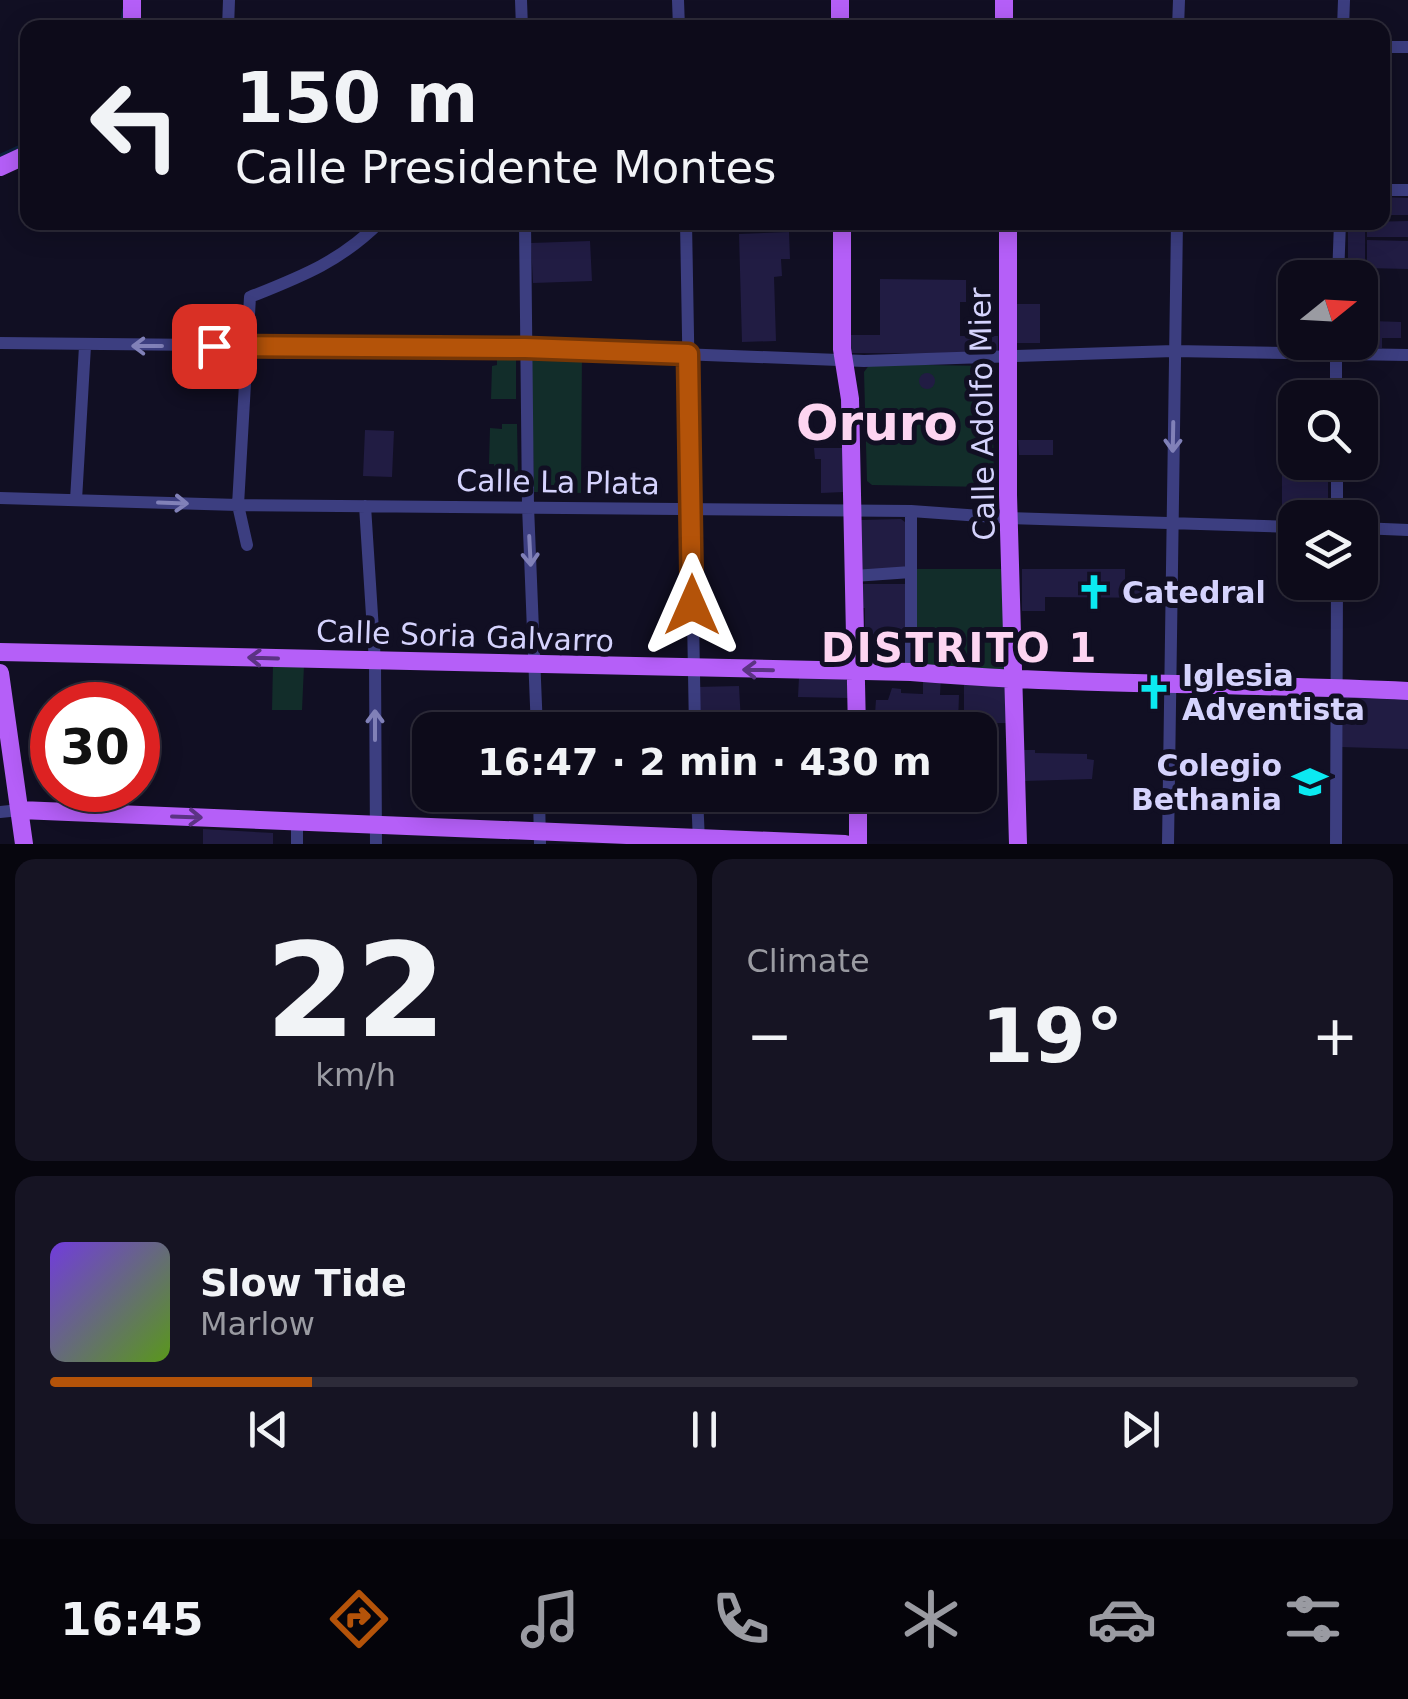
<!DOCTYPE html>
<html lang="en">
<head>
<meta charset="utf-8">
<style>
  body { margin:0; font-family:"DejaVu Sans",sans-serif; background:#161423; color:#f1f3f6; height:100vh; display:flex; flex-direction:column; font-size:38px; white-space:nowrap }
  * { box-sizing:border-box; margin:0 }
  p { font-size:32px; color:#9a9ba2 }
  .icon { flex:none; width:55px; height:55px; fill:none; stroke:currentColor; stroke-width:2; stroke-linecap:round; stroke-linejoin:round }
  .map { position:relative; height:844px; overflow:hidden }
  .side { display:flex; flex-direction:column; gap:15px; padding:15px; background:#07060e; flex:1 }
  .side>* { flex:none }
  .banner { position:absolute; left:20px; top:20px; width:1370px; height:210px; border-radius:20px; box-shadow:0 5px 25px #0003,0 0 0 2px #2d2b39; background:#0d0b1a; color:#f1f3f6; overflow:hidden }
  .needle { width:65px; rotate:72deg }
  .buttons { position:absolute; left:1278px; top:260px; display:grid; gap:20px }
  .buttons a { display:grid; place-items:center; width:100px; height:100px; border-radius:20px; background:#0d0b1a; box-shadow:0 5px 25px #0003,0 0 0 2px #2d2b39; font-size:50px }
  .speed { position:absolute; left:30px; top:682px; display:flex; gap:20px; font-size:50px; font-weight:700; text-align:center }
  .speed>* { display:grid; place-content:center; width:130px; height:130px; border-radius:50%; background:#0d0b1a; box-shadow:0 5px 25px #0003,0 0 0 2px #2d2b39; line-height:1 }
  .speed .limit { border:15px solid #d22; background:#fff; color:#111 }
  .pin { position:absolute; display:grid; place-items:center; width:85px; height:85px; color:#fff; margin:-42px; border-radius:20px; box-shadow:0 5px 15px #0006 }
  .me { position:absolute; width:110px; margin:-55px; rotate:0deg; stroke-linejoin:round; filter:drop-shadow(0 0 8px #0008) }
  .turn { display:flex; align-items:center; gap:35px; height:210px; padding:0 50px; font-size:45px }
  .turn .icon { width:130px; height:130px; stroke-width:2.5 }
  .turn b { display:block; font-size:70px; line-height:85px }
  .big { font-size:75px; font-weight:800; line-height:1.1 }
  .side .widget { flex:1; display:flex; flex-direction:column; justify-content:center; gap:15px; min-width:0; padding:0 35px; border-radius:20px; background:#161423 }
  .side .dial { align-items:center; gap:0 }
  .dial b { font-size:130px; line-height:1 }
  .song { display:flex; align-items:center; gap:30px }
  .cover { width:120px; height:120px; border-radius:15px; background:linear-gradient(135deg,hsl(260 70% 55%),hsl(90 70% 35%)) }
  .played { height:10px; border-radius:5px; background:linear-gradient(90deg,#b45309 20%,#2d2b39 20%) }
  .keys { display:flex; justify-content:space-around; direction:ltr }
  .heat { display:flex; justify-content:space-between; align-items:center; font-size:55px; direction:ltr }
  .side .tiles { flex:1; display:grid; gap:15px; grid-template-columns:1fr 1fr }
  .widget:last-child { grid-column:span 2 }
  .trip { position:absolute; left:412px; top:712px; width:585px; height:100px; border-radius:20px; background:#0d0b1a; box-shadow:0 5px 25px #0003,0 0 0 2px #2d2b39; font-weight:800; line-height:100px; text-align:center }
  .tab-bar { display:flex; height:160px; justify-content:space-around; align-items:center; background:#05040a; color:#9a9ba2 }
  .tab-bar .icon { width:70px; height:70px }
  .tab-bar .selected { color:#b45309 }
  .tab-bar b { font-size:45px; color:#f1f3f6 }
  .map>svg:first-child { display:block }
  .green { fill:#122d2a }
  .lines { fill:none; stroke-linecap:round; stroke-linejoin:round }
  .stream { stroke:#0c223f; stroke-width:4 }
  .building { fill:#211c43 }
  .minor { stroke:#3c3e80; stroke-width:12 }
  .major { stroke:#b55ff8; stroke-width:18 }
  .oneway { stroke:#8181b8 }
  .oneway2 { stroke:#5b3383 }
  .route-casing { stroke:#753606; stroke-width:25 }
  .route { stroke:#b45309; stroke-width:18 }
  .labels { text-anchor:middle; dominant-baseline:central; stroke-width:10; stroke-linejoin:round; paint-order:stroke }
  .street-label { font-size:30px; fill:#d5d3fd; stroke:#110f23 }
  .poi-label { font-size:30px; font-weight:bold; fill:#d5d3fd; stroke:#110f23; text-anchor:start }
  .district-label { font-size:40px; font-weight:bold; letter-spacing:2.5px; fill:#fdd5f1; stroke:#110f23 }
  .town-label { font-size:50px; font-weight:bold; fill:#fdd5f1; stroke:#110f23 }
</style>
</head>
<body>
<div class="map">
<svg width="1408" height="844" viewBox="0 0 1408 844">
  <rect width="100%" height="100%" fill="#110f23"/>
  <path class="green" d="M531,349L582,351L581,493L534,492Z
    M497,358H516V399H491L492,366L497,365Z
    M870,364L987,366L992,371L994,483L989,487L872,485L867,481L864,372Z
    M502,424H517L518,480H494V464H489L490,428L502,429Z
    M917,569H1008V666L1004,671L916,666Z
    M273,664L304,665L302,710H272Z"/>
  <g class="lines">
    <path class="stream" d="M121,28L124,10
      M0,156L28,143"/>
  </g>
  <path class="building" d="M1382,197L1408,198V215H1382Z
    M1408,221V237H1367V222Z
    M1348,222H1365V299H1360V278H1348Z
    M789,232L790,259H781L782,276L774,277L776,341L742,342L739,234Z
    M1367,240L1408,241V269L1367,268Z
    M590,241L592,281L533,283L531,243Z
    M880,279L966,280V302H960V336H998V354L851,353V335H880Z
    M1011,304H1040V343H1016Z
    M1360,310H1372V321L1401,322V338H1382V348H1345L1342,342H1360Z
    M919 381a8 8 0 1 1 16 0a8 8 0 1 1-16 0Z
    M1282,401H1295V462H1328V505L1322,509H1282Z
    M365,430L394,431L392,477L363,476Z
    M1018,440H1053V455H1019Z
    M814,448H843L844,492L821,493V459H815Z
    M901,519L905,522L906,570H857L861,520Z
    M1022,569H1125V587H1166V598L1045,597V611H1022Z
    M857,584H907L905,636H865V608H858Z
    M923,676H941L940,695H959L958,723L923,727V716L875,714L876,700H888L892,688L901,689V693L923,694Z
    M799,677L845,678L848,682V698L798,697Z
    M964,685L1009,686V723H964Z
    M739,686L741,723L698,724L697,687Z
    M1347,693L1408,694V749L1341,747L1342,698Z
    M1023,750H1035V753L1087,754V759L1094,760L1092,779L1024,781Z
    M203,829L273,833V844H203Z"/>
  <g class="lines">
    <path class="minor" d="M521,0L522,28
      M678,0L679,28
      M228,28L229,0
      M1178,28L1179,0
      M1343,28L1344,0
      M1382,47H1408
      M1382,190H1408
      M525,222L528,506L537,730
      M686,222L695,730
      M1338,278L1340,222
      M1336,342V398
      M0,343L525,348L864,361L1174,351L1408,355
      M1337,462V518
      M0,498L238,505L911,511L1009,518L1295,527
      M76,500L85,346
      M365,506L375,662L376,844
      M911,511V672
      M1360,528L1408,530
      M247,545L238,505L250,297C300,277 340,262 380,222
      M854,576L911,572
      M539,795L540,844
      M697,795L699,842
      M0,812L20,810
      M297,820V844
      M1168,844L1177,222
      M1336,844L1337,582"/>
    <path class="major" d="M840,0V28
      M132,28V0
      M1004,28V0
      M0,167L28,154
      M842,222V349L850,399L857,730
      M1008,222V495L1018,844
      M0,652L911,672C1076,686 1242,683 1408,691
      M0,673L24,844
      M858,795V844
      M20,810L845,844"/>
  </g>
  <defs><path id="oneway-shaft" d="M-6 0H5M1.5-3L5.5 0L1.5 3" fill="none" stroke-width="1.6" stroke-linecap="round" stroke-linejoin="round" transform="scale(2.5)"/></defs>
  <g class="oneway">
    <use href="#oneway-shaft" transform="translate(147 346) rotate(180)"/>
    <use href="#oneway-shaft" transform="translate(1173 437) rotate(91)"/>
    <use href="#oneway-shaft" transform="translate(173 503) rotate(2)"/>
    <use href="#oneway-shaft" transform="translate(530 551) rotate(87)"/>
    <use href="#oneway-shaft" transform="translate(375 725) rotate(-90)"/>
  </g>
  <g class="oneway2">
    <use href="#oneway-shaft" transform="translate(263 658) rotate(-178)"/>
    <use href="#oneway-shaft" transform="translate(758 670) rotate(-179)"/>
    <use href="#oneway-shaft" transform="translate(187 817) rotate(2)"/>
  </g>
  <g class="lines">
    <defs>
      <path id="route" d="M214,346L525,348L688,354L692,605"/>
    </defs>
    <use href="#route" class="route-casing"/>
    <use href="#route" class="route"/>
  </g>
  <defs>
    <symbol id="church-bare" viewBox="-9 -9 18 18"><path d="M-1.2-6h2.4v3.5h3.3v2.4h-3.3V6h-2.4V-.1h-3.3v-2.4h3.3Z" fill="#0be9f1" stroke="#110f23" stroke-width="2.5" paint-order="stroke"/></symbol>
    <symbol id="school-bare" viewBox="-9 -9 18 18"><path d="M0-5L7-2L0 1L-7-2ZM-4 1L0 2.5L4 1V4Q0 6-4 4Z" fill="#0be9f1" stroke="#110f23" stroke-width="2.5" paint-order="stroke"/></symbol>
  </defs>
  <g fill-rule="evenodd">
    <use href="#church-bare" x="1069" y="567" width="50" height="50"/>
    <use href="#church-bare" x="1129" y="667" width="50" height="50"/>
    <use href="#school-bare" x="1285" y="757" width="50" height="50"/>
  </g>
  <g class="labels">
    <g class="street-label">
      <text transform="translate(982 414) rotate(-91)">Calle Adolfo Mier</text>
      <text transform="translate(558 482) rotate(1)">Calle La Plata</text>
      <text transform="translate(465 636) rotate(2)">Calle Soria Galvarro</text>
    </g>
    <g class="poi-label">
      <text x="1122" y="592">Catedral</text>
      <text x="1182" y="675">Iglesia<tspan x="1182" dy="34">Adventista</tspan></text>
      <text x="1282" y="765" text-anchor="end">Colegio<tspan x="1282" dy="34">Bethania</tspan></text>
    </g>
    <g class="district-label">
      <text x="960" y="648">DISTRITO 1</text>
    </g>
    <g class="town-label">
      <text x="877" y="423">Oruro</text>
    </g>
  </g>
</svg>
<div class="buttons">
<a><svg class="needle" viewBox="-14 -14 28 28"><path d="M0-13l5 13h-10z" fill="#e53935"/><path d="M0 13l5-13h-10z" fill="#9a9ba2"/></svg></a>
<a><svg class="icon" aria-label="search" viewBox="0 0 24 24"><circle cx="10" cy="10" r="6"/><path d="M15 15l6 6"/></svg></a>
<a><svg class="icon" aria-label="layers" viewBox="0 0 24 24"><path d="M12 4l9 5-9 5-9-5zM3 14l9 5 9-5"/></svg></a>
</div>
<div class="speed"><div class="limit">30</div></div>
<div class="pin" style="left:214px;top:346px;background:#d93025"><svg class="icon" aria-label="arrive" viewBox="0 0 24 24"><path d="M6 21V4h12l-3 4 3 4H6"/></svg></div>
<svg class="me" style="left:692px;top:605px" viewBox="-20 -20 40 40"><path d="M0-17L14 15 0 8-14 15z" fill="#b45309" stroke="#fff" stroke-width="4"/></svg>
<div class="trip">16:47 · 2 min · 430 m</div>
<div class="banner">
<div class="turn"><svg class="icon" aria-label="left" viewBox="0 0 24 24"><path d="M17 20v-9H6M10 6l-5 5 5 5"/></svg><div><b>150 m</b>Calle Presidente Montes</div></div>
</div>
</div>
<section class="side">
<div class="tiles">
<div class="widget dial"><b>22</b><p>km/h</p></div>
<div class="widget"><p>Climate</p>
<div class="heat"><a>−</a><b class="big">19°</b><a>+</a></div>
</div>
<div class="widget">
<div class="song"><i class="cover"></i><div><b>Slow Tide</b><p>Marlow</p></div></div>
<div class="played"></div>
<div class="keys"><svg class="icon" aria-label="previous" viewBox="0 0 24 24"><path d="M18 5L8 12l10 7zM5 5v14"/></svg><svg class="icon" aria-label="pause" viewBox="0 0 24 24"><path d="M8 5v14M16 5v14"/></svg><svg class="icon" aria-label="next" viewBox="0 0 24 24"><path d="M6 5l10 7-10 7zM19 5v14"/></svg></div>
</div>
</div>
</section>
<nav class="tab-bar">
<b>16:45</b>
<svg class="icon selected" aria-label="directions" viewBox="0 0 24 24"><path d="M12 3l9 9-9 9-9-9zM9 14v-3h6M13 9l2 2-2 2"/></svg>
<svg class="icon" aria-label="music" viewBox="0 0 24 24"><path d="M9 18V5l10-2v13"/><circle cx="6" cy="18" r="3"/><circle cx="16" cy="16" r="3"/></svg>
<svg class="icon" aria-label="phone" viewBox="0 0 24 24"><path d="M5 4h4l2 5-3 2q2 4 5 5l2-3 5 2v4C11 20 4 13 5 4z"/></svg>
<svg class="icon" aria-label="climate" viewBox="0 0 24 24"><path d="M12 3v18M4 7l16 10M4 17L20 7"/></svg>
<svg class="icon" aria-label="car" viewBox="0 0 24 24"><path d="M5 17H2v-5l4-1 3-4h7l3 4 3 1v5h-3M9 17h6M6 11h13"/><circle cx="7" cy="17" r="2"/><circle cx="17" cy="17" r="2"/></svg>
<svg class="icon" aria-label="filters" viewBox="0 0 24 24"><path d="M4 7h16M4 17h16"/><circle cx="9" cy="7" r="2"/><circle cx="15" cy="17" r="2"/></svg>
</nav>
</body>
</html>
